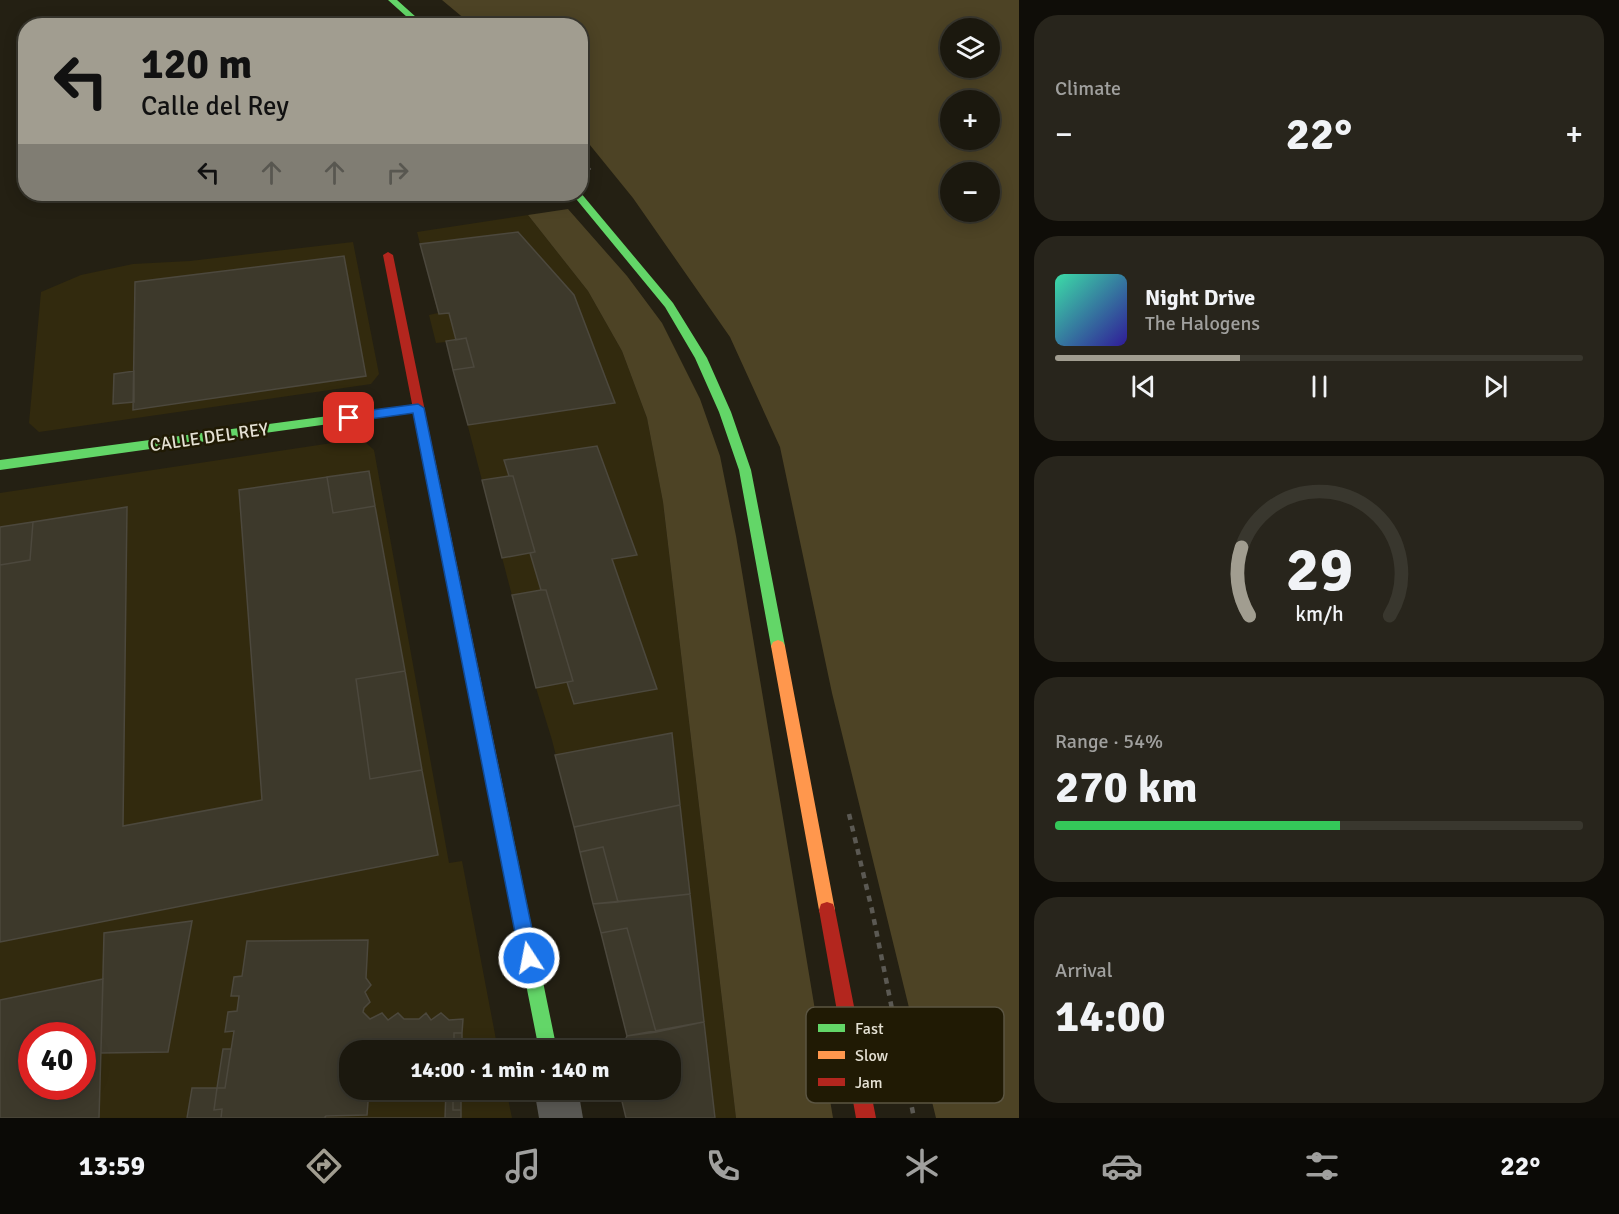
<!DOCTYPE html>
<html lang="en">
<head>
<meta charset="utf-8">
<style>
  body { margin:0; font-family:Signika,sans-serif; background:#28251c; color:#f1f3f6; height:100vh; display:flex; flex-direction:column; font-size:22px; white-space:nowrap }
  * { box-sizing:border-box; margin:0 }
  p { font-size:20px; color:#a0a09e }
  .icon { flex:none; width:33px; height:33px; fill:none; stroke:currentColor; stroke-width:2; stroke-linecap:round; stroke-linejoin:round }
  .map { position:relative; flex:1; overflow:hidden }
  .side { display:flex; flex-direction:column; gap:15px; padding:15px; background:#0f0d08; width:600px }
  .side>* { flex:none }
  .banner { position:absolute; left:18px; top:18px; width:570px; height:183px; border-radius:24px; box-shadow:0 3px 15px #0003,0 0 0 2px #39372e; background:#a19d90; color:#111; overflow:hidden }
  .fabs { position:absolute; left:940px; top:18px; display:grid; gap:12px }
  .fabs a { display:grid; place-items:center; width:60px; height:60px; border-radius:50%; background:#1b180e; box-shadow:0 3px 15px #0003,0 0 0 2px #39372e; font-size:30px }
  .speed { position:absolute; left:18px; top:1022px; display:flex; gap:12px; font-size:30px; font-weight:700; text-align:center }
  .speed>* { display:grid; place-content:center; width:78px; height:78px; border-radius:50%; background:#1b180e; box-shadow:0 3px 15px #0003,0 0 0 2px #39372e; line-height:1 }
  .speed .limit { border:9px solid #d22; background:#fff; color:#111 }
  .pin { position:absolute; display:grid; place-items:center; width:51px; height:51px; color:#fff; margin:-26px; border-radius:12px; box-shadow:0 3px 9px #0006 }
  .me { position:absolute; width:66px; margin:-33px; rotate:349deg; stroke-linejoin:round; filter:drop-shadow(0 0 4px #0008) }
  .turn { display:flex; align-items:center; gap:21px; height:126px; padding:0 24px; font-size:27px }
  .turn .icon { width:78px; height:78px; stroke-width:2.5 }
  .turn b { display:block; font-size:42px; line-height:51px }
  .lanes { display:flex; align-items:center; height:57px; padding:0 24px; background:#0003; justify-content:center; gap:30px; direction:ltr }
  .lanes .off { opacity:.35 }
  .big { font-size:45px; font-weight:700; line-height:1.1 }
  .side .widget { flex:1; display:flex; flex-direction:column; justify-content:center; gap:9px; min-width:0; padding:0 21px; border-radius:24px; background:#28251c }
  .side .dial { align-items:center; gap:0 }
  .dial svg { height:156px; overflow:visible; fill:none; stroke:#39372e; stroke-width:7; stroke-linecap:round; text-anchor:middle }
  .dial text { fill:#f1f3f6; stroke:none }
  .song { display:flex; align-items:center; gap:18px }
  .cover { width:72px; height:72px; border-radius:9px; background:linear-gradient(135deg,hsl(160 70% 55%),hsl(250 70% 35%)) }
  .played { height:6px; border-radius:3px; background:linear-gradient(90deg,#a19d90 35%,#39372e 35%) }
  .keys { display:flex; justify-content:space-around; direction:ltr }
  .heat { display:flex; justify-content:space-between; align-items:center; font-size:33px; direction:ltr }
  .charge { height:9px; border-radius:4px; background:linear-gradient(90deg,#34c759 54%,#39372e 0) }
  .trip { position:absolute; left:339px; top:1040px; width:342px; height:60px; border-radius:24px; background:#1b180e; box-shadow:0 3px 15px #0003,0 0 0 2px #39372e; font-weight:700; line-height:60px; text-align:center }
  .tabs { display:flex; height:96px; justify-content:space-around; align-items:center; background:#0b0a06; color:#a0a09e }
  .tabs .icon { width:42px; height:42px }
  .tabs .active { color:#a19d90 }
  .tabs b { font-size:27px; color:#f1f3f6 }
  main { display:flex; flex:1; min-height:0 }
  .map>svg:first-child { display:block }
  .built { fill:#322a0e; fill-rule:evenodd }
  .green { fill:#4d4325; fill-rule:evenodd }
  .building { fill:#3d392b; stroke:#4c483d; stroke-width:1.5; fill-rule:evenodd }
  .lines { fill:none; stroke-linecap:round; stroke-linejoin:round }
  .path-far1 { stroke:#5b5953; stroke-width:2; stroke-dasharray:3 3; stroke-linecap:butt }
  .path { stroke:#5b5953; stroke-width:4.5; stroke-dasharray:6 6; stroke-linecap:butt }
  .street { fill:#5a5954; fill-rule:evenodd }
  .fast { fill:#63d668; fill-rule:evenodd }
  .slow { fill:#ff974d; fill-rule:evenodd }
  .jam { fill:#b3261e; fill-rule:evenodd }
  .route { fill:#1a73e8; stroke:#114b97; stroke-width:1.5 }
  .labels { text-anchor:middle; dominant-baseline:central; stroke-width:5; stroke-linejoin:round; paint-order:stroke }
  .street-label { font-size:18px; fill:#e4e0d3; stroke:#201a04 }
  .key { fill:#201a04; stroke:#5b5542; stroke-width:1.5 }
  .key-label { font-size:16px; fill:#e4e0d3 }
</style>
</head>
<body>
<main>
<div class="map">
<svg width="1019" height="1118" viewBox="0 0 1019 1118">
  <rect width="100%" height="100%" fill="#242013"/>
  <path class="built" d="M528,215L588,291L622,351L647,418L663,502L736,1118H626L619,1089H670V1050H621L627,1036L552,740L536,688L446,342L436,343L429,315L438,313L417,232Z
    M353,242L379,374L371,384L39,432L29,423L41,292L81,275L133,264L190,261Z
    M352,440L366,443L374,450L449,863L462,861L498,1050H350V1089H506L512,1118H0V493ZM32,1035H82V1086H32Z"/>
  <path class="green" d="M442,0H1019V1118H936L832,693L780,447L730,337L633,198L581,134L580,26L472,25ZM951,28H990V68H951ZM951,100H990V140H951ZM951,172H990V212H951Z
    M568,209L627,276L662,323L700,399L720,456L736,536L833,1118H736L663,502L647,418L622,351L588,291L528,215Z"/>
  <path class="building" d="M518,232L574,295L615,403L468,425L453,370L474,367L466,338L456,340L449,313L439,314L420,244Z
    M344,256L366,376L133,410L135,282Z
    M466,338L474,367L453,370L446,341Z
    M134,371V402L113,404L114,374Z
    M597,446L637,555L612,559L657,689L574,704L567,682L573,681L546,590H541L530,553L535,552L513,476H509L504,460Z
    M369,471L375,506L333,513L327,477Z
    M509,476H513L535,552L502,558L482,480Z
    M327,477L333,513L375,506L405,671L356,679L370,779L422,770L438,855L0,942V565L30,560L33,522L127,507L123,826L262,800L239,490Z
    M33,522L30,560L0,565V527Z
    M541,590H546L573,681L536,688L512,595Z
    M405,671L422,770L370,779L356,679Z
    M672,733L680,805L574,827L555,755Z
    M680,805L690,894L618,902L603,847L580,852L574,827Z
    M603,847L618,902L593,904L580,852Z
    M690,894L704,1022L656,1032L627,928L601,933L593,904Z
    M192,921L168,1052L101,1053L104,933Z
    M627,928L656,1032L627,1036L601,933Z
    M368,940L366,978L371,985L365,992L370,1002L364,1008L363,1012L370,1019L382,1013L388,1020L398,1013L404,1019H419L426,1013L431,1020L441,1013L449,1020L463,1019L462,1033H454V1050H350V1089H453V1110H461V1118H221L222,1109L214,1110L217,1088H225L234,1031L225,1032L228,1012L237,1011L239,996H231L234,977L242,976L247,941Z
    M103,979L99,1118H0V1000ZM32,1035H82V1086H32Z
    M704,1022L715,1118H626L619,1089H670V1050H621L627,1036Z
    M454,1033H462V1050H454Z
    M223,1049H231L225,1088H217Z
    M192,1088H217L214,1110L222,1109L221,1118H187Z
    M369,1089H446L445,1118H324L326,1116L367,1115Z
    M453,1089H461V1110H453Z"/>
  <g class="lines">
    <path class="path-far1" d="M580,159L592,171"/>
    <path class="path" d="M849,814L872,910L914,1118"/>
    <path class="street" d="M534,1089H578L583,1118H539Z"/>
    <path class="fast" d="M388,0H397L426,26H417Z
      M580,192L673,303L707,358L731,412L751,470L785,646L783,650L778,652L773,650L771,646L739,470L719,412L695,358L665,307L572,194Z
      M418,404L422,405L424,408L422,411L0,470V460Z
      M497,790L503,792L505,797L557,1050H539L489,797L491,792Z"/>
    <path class="slow" d="M428,451L434,455L505,797L503,802L497,804L491,802L489,797L422,455Z
      M778,640L783,642L785,646L835,910L833,916L827,918L821,916L819,910L771,646L773,642Z"/>
    <path class="jam" d="M388,252L393,255L434,455L428,459L422,455L383,255Z
      M827,902L833,904L835,910L876,1118H856L819,910L821,904Z"/>
  </g>
  <path class="route" d="M418,404L424,408L538,958L535,965L529,967L523,965L520,958L413,413L349,422L342,418L349,413Z"/>
  <g class="labels">
    <g class="street-label">
      <text transform="translate(209 437) rotate(-8)">CALLE DEL REY</text>
    </g>
  </g>
  <rect x="806" y="1007" width="198" height="96" rx="9" class="key"/>
  <rect x="818" y="1024" width="27" height="8" fill="#63d668"/>
  <rect x="818" y="1051" width="27" height="8" fill="#ff974d"/>
  <rect x="818" y="1078" width="27" height="8" fill="#b3261e"/>
  <g class="key-label">
    <text x="855" y="1034">Fast</text>
    <text x="855" y="1061">Slow</text>
    <text x="855" y="1088">Jam</text>
  </g>
</svg>
<div class="fabs">
<a><svg class="icon" aria-label="layers" viewBox="0 0 24 24"><path d="M12 4l9 5-9 5-9-5zM3 14l9 5 9-5"/></svg></a>
<a>+</a>
<a>−</a>
</div>
<div class="speed"><div class="limit">40</div></div>
<div class="pin" style="left:349px;top:418px;background:#d93025"><svg class="icon" aria-label="arrive" viewBox="0 0 24 24"><path d="M6 21V4h12l-3 4 3 4H6"/></svg></div>
<svg class="me" style="left:529px;top:958px" viewBox="-20 -20 40 40"><circle r="17" fill="#1a73e8" stroke="#fff" stroke-width="3"/><path d="M0-11L8 9 0 5-8 9z" fill="#fff"/></svg>
<div class="trip">14:00 · 1 min · 140 m</div>
<div class="banner">
<div class="turn"><svg class="icon" aria-label="left" viewBox="0 0 24 24"><path d="M17 20v-9H6M10 6l-5 5 5 5"/></svg><div><b>120 m</b>Calle del Rey</div></div>
<div class="lanes"><svg class="icon" aria-label="left" viewBox="0 0 24 24"><path d="M17 20v-9H6M10 6l-5 5 5 5"/></svg><svg class="icon off" aria-label="ahead" viewBox="0 0 24 24"><path d="M12 20V5M6 11l6-6 6 6"/></svg><svg class="icon off" aria-label="ahead" viewBox="0 0 24 24"><path d="M12 20V5M6 11l6-6 6 6"/></svg><svg class="icon off" aria-label="right" viewBox="0 0 24 24"><path d="M7 20v-9h11M14 6l5 5-5 5"/></svg></div>
</div>
</div>
<section class="side">
<div class="widget"><p>Climate</p>
<div class="heat"><a>−</a><b class="big">22°</b><a>+</a></div>
</div>
<div class="widget">
<div class="song"><i class="cover"></i><div><b>Night Drive</b><p>The Halogens</p></div></div>
<div class="played"></div>
<div class="keys"><svg class="icon" aria-label="previous" viewBox="0 0 24 24"><path d="M18 5L8 12l10 7zM5 5v14"/></svg><svg class="icon" aria-label="pause" viewBox="0 0 24 24"><path d="M8 5v14M16 5v14"/></svg><svg class="icon" aria-label="next" viewBox="0 0 24 24"><path d="M6 5l10 7-10 7zM19 5v14"/></svg></div>
</div>
<div class="widget dial"><svg viewBox="0 0 100 80">
<path d="M14 69A42 42 0 1 1 86 69"/>
<path d="M14 69A42 42 0 0 1 10 34" stroke="#a19d90"/>
<text x="50" y="56" font-size="32" font-weight="700">29</text>
<text x="50" y="72" font-size="11">km/h</text>
</svg></div>
<div class="widget"><p>Range · 54%</p><b class="big">270 km</b><div class="charge"></div></div>
<div class="widget"><p>Arrival</p><b class="big">14:00</b></div>
</section>
</main>
<nav class="tabs">
<b>13:59</b>
<svg class="icon active" aria-label="directions" viewBox="0 0 24 24"><path d="M12 3l9 9-9 9-9-9zM9 14v-3h6M13 9l2 2-2 2"/></svg>
<svg class="icon" aria-label="music" viewBox="0 0 24 24"><path d="M9 18V5l10-2v13"/><circle cx="6" cy="18" r="3"/><circle cx="16" cy="16" r="3"/></svg>
<svg class="icon" aria-label="phone" viewBox="0 0 24 24"><path d="M5 4h4l2 5-3 2q2 4 5 5l2-3 5 2v4C11 20 4 13 5 4z"/></svg>
<svg class="icon" aria-label="climate" viewBox="0 0 24 24"><path d="M12 3v18M4 7l16 10M4 17L20 7"/></svg>
<svg class="icon" aria-label="car" viewBox="0 0 24 24"><path d="M5 17H2v-5l4-1 3-4h7l3 4 3 1v5h-3M9 17h6M6 11h13"/><circle cx="7" cy="17" r="2"/><circle cx="17" cy="17" r="2"/></svg>
<svg class="icon" aria-label="filters" viewBox="0 0 24 24"><path d="M4 7h16M4 17h16"/><circle cx="9" cy="7" r="2"/><circle cx="15" cy="17" r="2"/></svg>
<b>22°</b>
</nav>
</body>
</html>
